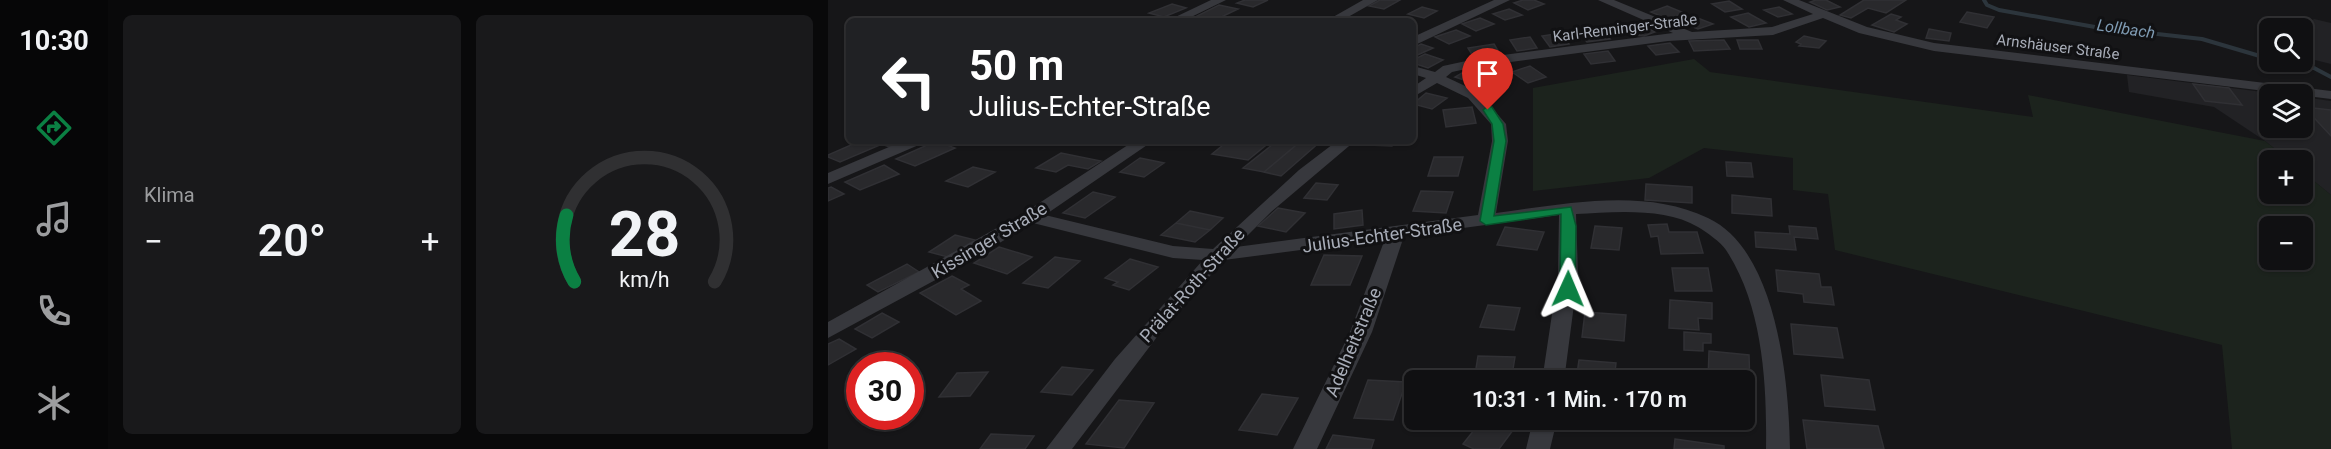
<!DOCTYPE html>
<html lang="de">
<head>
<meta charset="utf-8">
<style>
  body { margin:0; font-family:Roboto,sans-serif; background:#19191b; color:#f1f3f6; height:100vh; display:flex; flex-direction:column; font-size:22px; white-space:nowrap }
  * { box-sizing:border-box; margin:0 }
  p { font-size:20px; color:#9c9d9f }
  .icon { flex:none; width:33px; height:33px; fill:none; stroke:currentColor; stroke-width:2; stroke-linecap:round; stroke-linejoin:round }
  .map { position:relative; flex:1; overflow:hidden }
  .side { display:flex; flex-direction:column; gap:15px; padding:15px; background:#09090a; width:720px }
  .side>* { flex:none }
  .hud { position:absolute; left:18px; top:18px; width:570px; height:126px; border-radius:9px; box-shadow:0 2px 4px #0004,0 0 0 2px #303032; background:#202124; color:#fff; overflow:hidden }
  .tools { position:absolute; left:1431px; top:18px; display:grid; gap:12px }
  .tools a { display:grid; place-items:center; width:54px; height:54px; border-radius:9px; background:#101012; box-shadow:0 2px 4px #0004,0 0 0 2px #303032; font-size:30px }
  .speed { position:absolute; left:18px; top:352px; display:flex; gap:12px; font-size:30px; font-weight:700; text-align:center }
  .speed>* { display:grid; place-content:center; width:78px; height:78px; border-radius:50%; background:#101012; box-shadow:0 2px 4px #0004,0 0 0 2px #303032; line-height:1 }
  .speed .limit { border:9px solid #d22; background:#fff; color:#111 }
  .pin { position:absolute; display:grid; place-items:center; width:51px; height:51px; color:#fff; margin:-62px -26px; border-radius:50% 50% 50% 0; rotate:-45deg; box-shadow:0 0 6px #0007 }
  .pin .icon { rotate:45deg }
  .me { position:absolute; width:66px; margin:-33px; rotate:1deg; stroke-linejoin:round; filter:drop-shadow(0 0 4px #0008) }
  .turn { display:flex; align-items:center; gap:21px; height:126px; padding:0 24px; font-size:27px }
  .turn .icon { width:78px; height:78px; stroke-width:2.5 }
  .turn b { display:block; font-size:42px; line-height:51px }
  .big { font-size:45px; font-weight:600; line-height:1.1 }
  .side .card { flex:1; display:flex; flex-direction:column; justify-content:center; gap:9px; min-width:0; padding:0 21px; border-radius:9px; background:#19191b }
  .side .dial { align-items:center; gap:0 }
  .dial svg { height:156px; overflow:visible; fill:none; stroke:#303032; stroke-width:7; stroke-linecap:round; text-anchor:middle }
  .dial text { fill:#f1f3f6; stroke:none }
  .heat { display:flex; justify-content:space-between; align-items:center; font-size:33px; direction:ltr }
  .side .tiles { flex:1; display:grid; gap:15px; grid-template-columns:repeat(2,1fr) }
  .trip { position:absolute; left:576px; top:370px; width:351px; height:60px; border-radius:9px; background:#101012; box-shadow:0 2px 4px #0004,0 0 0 2px #303032; font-weight:600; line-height:60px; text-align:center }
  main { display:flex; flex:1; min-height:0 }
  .tabs { display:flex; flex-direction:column; width:108px; justify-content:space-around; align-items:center; background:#060607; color:#9c9d9f }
  .tabs .icon { width:42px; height:42px }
  .tabs .active { color:#0b8043 }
  .tabs b { font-size:27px; color:#f1f3f6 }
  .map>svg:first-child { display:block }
  .built { fill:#222225 }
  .green { fill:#1c231d; fill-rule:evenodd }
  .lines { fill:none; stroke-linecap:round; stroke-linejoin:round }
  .stream { stroke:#2c353c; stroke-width:4 }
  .building { fill:#29292c; stroke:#303034; stroke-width:1.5 }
  .minor { fill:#37383d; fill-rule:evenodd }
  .route { fill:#0b8043; stroke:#07532c; stroke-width:1.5 }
  .labels { text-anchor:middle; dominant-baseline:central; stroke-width:6; stroke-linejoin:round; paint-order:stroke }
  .far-street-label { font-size:15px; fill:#a8adb8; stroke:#111113 }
  .far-water-label { font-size:16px; font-style:italic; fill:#7f9bb3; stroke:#111113 }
  .street-label { font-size:18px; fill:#a8adb8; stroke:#111113 }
</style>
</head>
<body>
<main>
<nav class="tabs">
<b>10:30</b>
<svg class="icon active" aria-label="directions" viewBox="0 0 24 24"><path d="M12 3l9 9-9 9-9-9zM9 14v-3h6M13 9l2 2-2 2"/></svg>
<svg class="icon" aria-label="music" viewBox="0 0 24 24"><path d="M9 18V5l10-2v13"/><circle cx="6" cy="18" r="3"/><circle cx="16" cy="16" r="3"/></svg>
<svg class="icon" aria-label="phone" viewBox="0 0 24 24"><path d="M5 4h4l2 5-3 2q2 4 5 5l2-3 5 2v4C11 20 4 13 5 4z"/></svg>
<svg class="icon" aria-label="climate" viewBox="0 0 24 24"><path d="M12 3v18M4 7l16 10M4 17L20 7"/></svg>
</nav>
<section class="side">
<div class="tiles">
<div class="card"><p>Klima</p>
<div class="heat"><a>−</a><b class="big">20°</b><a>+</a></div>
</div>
<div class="card dial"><svg viewBox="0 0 100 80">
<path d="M14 69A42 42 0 1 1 86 69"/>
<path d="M14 69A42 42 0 0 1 10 35" stroke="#0b8043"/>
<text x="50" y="56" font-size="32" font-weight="700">28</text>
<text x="50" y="72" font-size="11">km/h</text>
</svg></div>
</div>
</section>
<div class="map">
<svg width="1503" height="449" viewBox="0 0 1503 449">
  <rect width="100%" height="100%" fill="#161618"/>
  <path class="built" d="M1486,19L1503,23V64L1475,57L1473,28Z
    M1299,75L1451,94H1442V128H1474L1475,97L1503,101V195L1475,172L1474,160H1461L1437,141L1386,107L1301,92Z"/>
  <path class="green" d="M866,59L882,72L1205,117L1200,95L1437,141L1461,160H1442V194H1474L1475,172L1503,195V449H1404L1394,345L1007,250L1000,194L965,190V158L876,148L821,178L705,191V88ZM1442,226H1474V260H1442Z"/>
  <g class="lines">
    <path class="stream" d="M1156,0L1159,5L1171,10L1267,27L1374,39L1442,59
      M1451,62L1486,68L1503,77"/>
  </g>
  <path class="building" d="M417,0H440L425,7L409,3Z
    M552,0H572L556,9L541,6Z
    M695,0H706L716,4L700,10L686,3Z
    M988,0H998L1012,7L999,10L982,2Z
    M1036,0H1078L1058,13L1040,8L1023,18L1012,15Z
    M901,1L914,9L897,12L884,4Z
    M344,4L358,8L336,17L321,13Z
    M391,5L410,9L385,21L365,18Z
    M839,6L856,13L840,19L823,12Z
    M594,7L609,11L596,18L580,14Z
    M951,7L964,14L950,17L936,10Z
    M681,9L694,15L677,20L665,14Z
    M1139,12L1166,17L1159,28L1132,22Z
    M920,13L938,23L921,27L903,17Z
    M1063,14L1073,17L1068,20L1079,24L1066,32L1044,25Z
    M867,17L885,24L870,29L852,22Z
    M652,18L666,24L648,31L634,24Z
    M810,24L827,32L816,36L806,35L798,28Z
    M1101,29L1123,33L1121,41L1098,38Z
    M628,30L642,36L621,44L607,37Z
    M773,30L782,39L759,42L751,33Z
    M733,33L741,44L722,47L714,36Z
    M976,36L998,41L991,48L971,46L973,44L968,42Z
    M702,37L709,48L689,51L682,40Z
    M896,40L902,49L866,51L861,41Z
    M909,40H930L934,49H912Z
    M842,43L851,52L828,55L820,46Z
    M593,44L605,48L585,57V48Z
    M666,44L672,54L646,58L640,48Z
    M780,51L787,61L763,64L756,54Z
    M597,54L615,60L600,68L585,63V60Z
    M702,66L718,77L700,83L684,72Z
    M639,70L660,77L648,84L627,77Z
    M1365,84L1401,88L1414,105L1377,101Z
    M598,93L619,98L604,109L585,104Z
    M644,107L648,123L618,127L615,110Z
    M1476,107L1503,110V136Z
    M32,141H74L61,147L54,144L12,162L0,157V155Z
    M108,141L127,148L87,166L68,159Z
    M400,141H443L420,160L384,154Z
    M449,141H473L436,172L415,168Z
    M473,141H493L453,176L436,172Z
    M543,141H567L564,146L541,145Z
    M233,153L273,161L260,169L240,165L228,172L208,168Z
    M606,157H635L630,176H600Z
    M312,158L336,163L316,177L292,172Z
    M898,162L923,163L925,177L899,176Z
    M56,165L71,174L32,190L17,182Z
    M145,167L167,172L140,187L118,181Z
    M488,183L510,185L499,200L476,198Z
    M818,184L864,187V203L817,200Z
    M3,187L16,194L0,201V188Z
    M593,191L625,192L618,213L585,211Z
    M265,192L287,197L257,218L235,213Z
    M904,195L943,199L944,216L904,213Z
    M450,208L477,213L458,232L430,226Z
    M534,210L535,225L506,229V214Z
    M362,211L395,218L382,230L348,223Z
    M348,223L382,230L367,242L333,235Z
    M839,224L841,232H869L875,253L833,254L830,236L823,237L820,225Z
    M767,226L794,228L791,250L763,248Z
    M961,226L988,228L990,239L966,237L968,250L928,247L927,232L962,234Z
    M677,227L716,232L709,250L669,245Z
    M127,235L147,240L120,257L101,252Z
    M171,247L204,257L179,274L146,263Z
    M496,255L534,256L522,285H483Z
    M227,257L252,261L220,288L195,283Z
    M302,259L330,267L301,290L285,285L290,282L277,278Z
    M79,264L91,272L50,292L39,285Z
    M844,268H880L884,291H847Z
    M948,270L991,274L993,287H1003L1006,305L976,302L975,294L950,291Z
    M124,276L141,285L133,289L153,301L128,315L92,293Z
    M842,300L884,303V319L870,318L871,330L841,328Z
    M660,305L692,308L686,330L652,327Z
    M757,312L798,315L796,341L754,337Z
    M54,313L71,322L44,338L27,329Z
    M963,324L1009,328L1015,358L966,354Z
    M856,332L883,334V343H875V351L856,350Z
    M11,339L28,349L0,365V344Z
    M881,351L921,355L922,386L916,385V381H880Z
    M650,356L687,357L683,381H646Z
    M751,360L788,363L786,381H748Z
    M234,367L265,370L244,395L213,392Z
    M160,372L142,396L111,397L129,373Z
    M993,375L1041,380L1047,410L997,406Z
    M540,380L578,382L565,420L526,418Z
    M434,394L470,398L449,435L411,430Z
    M916,398H924L928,418L916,417Z
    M291,400L326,403L296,448L258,444Z
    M654,420H673L688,426L671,449H646L635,444Z
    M975,420L1050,426L1056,449H979Z
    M163,434L206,436L197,449H152Z
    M505,435L546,440L543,449H498Z
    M847,439L896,446V449H846Z"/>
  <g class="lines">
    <path class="minor" d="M383,0H398L355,21H339Z
      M535,0H550L513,21H498Z
      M666,0H682L585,46V37Z
      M770,0H786L864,32L944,27L985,14L955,0H971L1039,27L1106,43L1503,91V99L1106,51L1031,33L995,18L945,35L840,41L652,66L624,72L618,77L650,92L678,124L680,141L668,213C736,204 816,187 880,218C949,250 961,382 962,449H938C939,384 935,306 898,250C893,242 878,232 870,227C837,207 785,212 748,214L750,274L736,381H714L730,274L731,215L576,236L544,332L489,449H465L522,332L557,239L396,260L335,329L244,449H218L287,359L375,260L345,258L205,223L124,271L0,338V322L196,213L306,141H325L217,215L345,246L385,249L471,170L509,141H527L443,212L408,247L650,215L664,141L663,124L640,98L609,83L585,97V87L598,78L585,74V66L607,72L615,66L652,58L845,33Z
      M75,141H96L93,144L0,184V173Z
      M705,420H729L722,449H698Z"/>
  </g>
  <path class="route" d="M660,106L664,107L675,124L678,141L666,216L743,207L748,226L747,289L745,293L740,294L732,289L733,214L658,225L652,221L666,141L664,124L655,110Z"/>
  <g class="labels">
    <g class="far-street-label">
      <text transform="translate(797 28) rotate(-7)">Karl-Renninger-Straße</text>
      <text transform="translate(1230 47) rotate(7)">Arnshäuser Straße</text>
    </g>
    <g class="far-water-label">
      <text transform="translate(1298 29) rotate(8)">Lollbach</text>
    </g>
    <g class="street-label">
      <text transform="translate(554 235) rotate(-8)">Julius-Echter-Straße</text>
      <text transform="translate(161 240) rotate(-31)">Kissinger Straße</text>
      <text transform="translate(364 285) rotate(-48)">Prälat-Roth-Straße</text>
      <text transform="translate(525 342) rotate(-67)">Adelheitstraße</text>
    </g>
  </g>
</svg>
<div class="tools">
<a><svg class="icon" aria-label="search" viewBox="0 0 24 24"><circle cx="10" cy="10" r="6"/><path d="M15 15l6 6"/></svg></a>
<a><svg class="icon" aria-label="layers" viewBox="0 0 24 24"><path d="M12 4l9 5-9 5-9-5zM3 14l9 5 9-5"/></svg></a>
<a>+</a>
<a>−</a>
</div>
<div class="speed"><div class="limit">30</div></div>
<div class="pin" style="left:660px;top:110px;background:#d93025"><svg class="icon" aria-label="arrive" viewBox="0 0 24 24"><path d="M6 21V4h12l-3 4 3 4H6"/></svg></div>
<svg class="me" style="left:740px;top:289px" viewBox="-20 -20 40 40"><path d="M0-17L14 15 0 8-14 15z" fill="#0b8043" stroke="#fff" stroke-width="4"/></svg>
<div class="trip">10:31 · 1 Min. · 170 m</div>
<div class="hud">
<div class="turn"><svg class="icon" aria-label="left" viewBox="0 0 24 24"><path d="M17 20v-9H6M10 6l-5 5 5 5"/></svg><div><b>50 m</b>Julius-Echter-Straße</div></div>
</div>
</div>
</main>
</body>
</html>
